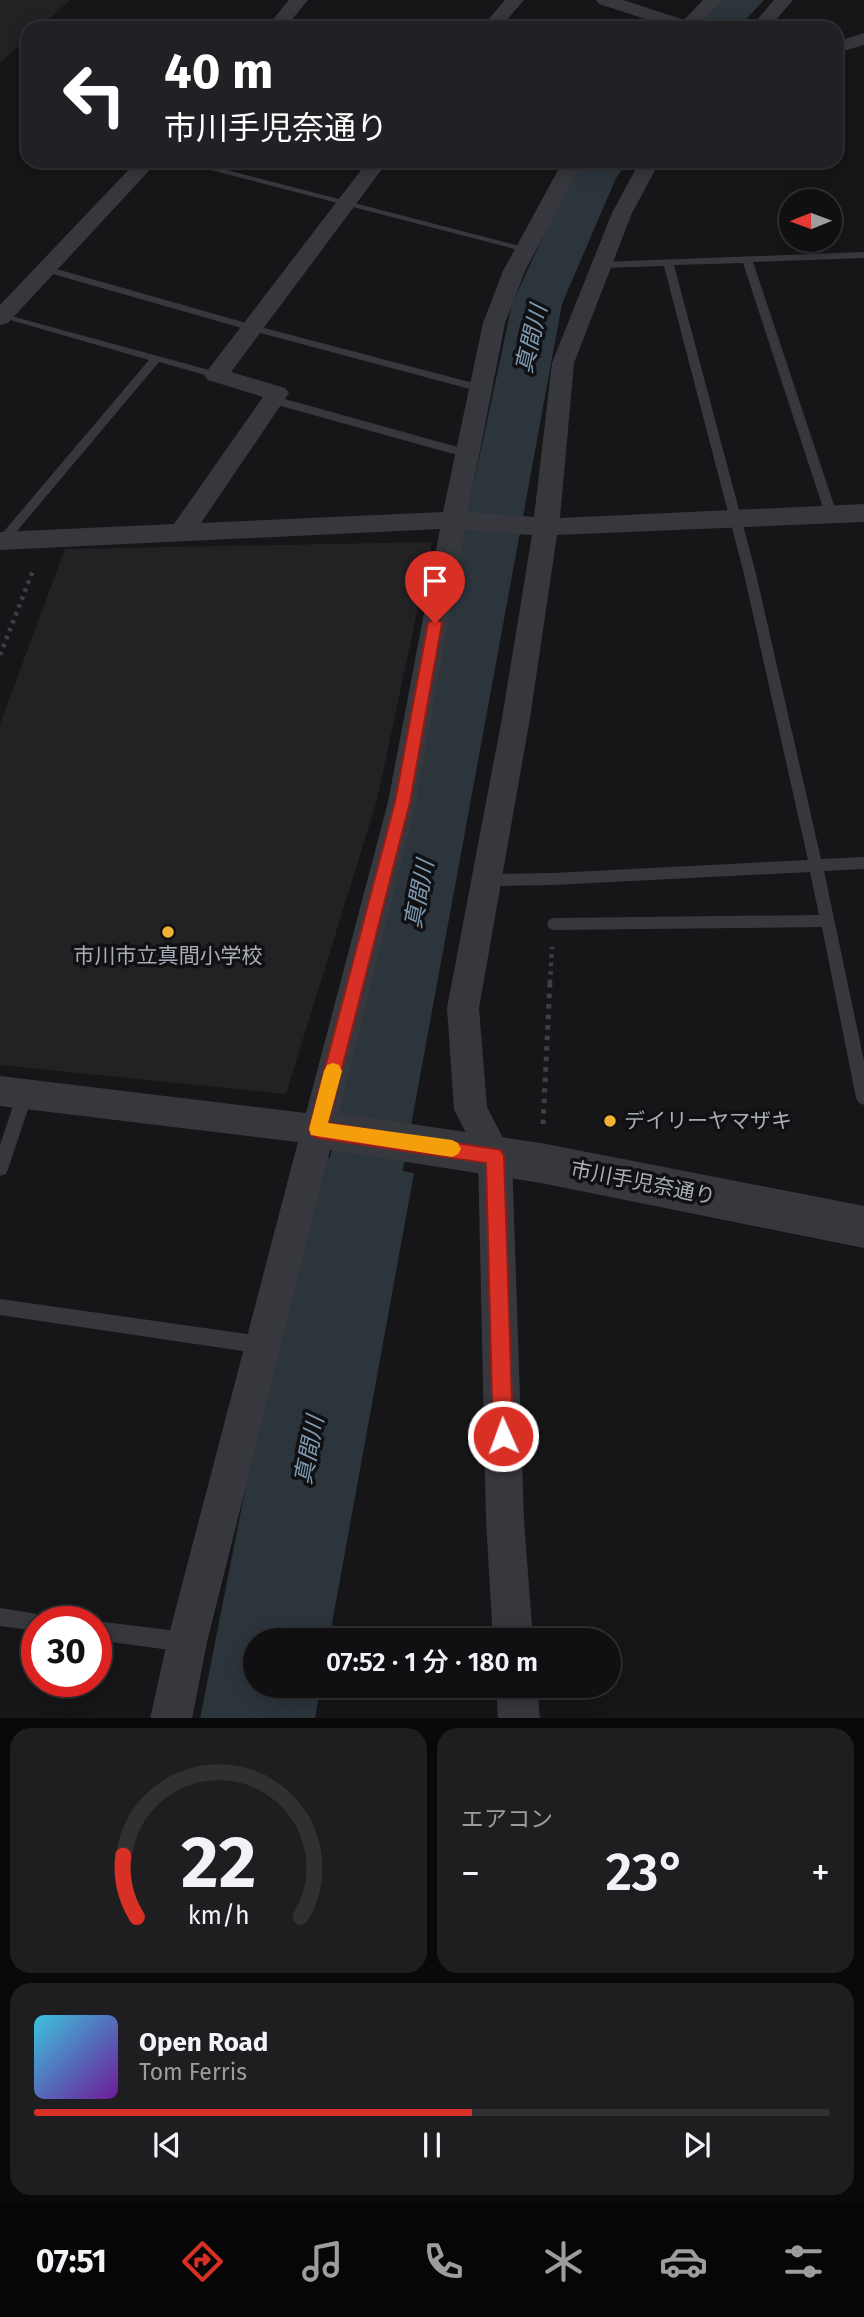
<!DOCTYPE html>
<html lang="ja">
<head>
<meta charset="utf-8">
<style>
  body { margin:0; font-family:"Fira Sans","Noto Sans JP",sans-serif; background:#1e1e20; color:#f1f3f6; height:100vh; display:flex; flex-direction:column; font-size:26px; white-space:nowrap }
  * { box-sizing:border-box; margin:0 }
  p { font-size:23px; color:#9c9d9f }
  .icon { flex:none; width:38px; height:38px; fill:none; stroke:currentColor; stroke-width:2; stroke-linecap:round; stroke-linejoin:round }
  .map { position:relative; height:1718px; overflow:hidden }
  .details { display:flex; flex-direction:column; gap:10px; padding:10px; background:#09090a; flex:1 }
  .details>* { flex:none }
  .hud { position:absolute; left:21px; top:21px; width:822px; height:147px; border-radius:21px; box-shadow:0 4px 18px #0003,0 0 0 2px #303032; background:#202124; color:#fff; overflow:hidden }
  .needle { width:46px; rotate:269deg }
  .tools { position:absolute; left:779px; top:189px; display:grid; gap:14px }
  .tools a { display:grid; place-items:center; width:63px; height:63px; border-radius:50%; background:#101012; box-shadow:0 4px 18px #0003,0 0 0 2px #303032; font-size:35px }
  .speed { position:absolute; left:21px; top:1606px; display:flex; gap:14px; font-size:35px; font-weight:700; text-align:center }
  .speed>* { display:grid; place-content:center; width:91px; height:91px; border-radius:50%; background:#101012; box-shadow:0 4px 18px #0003,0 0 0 2px #303032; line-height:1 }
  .speed .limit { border:10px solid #d22; background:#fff; color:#111 }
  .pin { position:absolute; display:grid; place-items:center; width:60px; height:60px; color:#fff; margin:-72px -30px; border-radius:50% 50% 50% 0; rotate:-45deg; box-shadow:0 0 7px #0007 }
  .pin .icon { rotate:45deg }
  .me { position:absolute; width:77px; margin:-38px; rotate:358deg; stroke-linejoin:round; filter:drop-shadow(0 0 5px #0008) }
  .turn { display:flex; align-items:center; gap:24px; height:147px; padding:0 28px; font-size:32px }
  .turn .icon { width:91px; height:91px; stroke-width:2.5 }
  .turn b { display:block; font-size:49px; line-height:60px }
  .big { font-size:52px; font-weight:600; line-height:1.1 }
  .details .card { flex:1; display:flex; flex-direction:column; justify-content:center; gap:10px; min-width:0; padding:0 24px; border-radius:21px; background:#1e1e20 }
  .details .dial { align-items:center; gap:0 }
  .dial svg { height:182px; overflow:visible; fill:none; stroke:#303032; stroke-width:7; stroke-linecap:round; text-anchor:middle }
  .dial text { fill:#f1f3f6; stroke:none }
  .song { display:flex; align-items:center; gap:21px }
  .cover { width:84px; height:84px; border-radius:10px; background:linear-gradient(135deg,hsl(190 70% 55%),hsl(280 70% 35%)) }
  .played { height:7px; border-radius:4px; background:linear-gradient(90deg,#d93025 55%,#303032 55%) }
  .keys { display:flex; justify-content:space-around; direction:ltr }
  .heat { display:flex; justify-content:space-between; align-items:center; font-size:38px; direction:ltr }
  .details .tiles { flex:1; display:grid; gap:10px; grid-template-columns:1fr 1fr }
  .card:last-child { grid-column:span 2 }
  .trip { position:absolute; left:243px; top:1628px; width:378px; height:70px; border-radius:35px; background:#101012; box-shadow:0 4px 18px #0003,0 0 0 2px #303032; font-weight:600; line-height:70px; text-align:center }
  .menu { display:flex; height:112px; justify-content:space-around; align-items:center; background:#060607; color:#9c9d9f }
  .menu .icon { width:49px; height:49px }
  .menu .current { color:#d93025 }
  .menu b { font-size:32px; color:#f1f3f6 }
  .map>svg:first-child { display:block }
  .built { fill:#222225 }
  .water { fill:#2c353c }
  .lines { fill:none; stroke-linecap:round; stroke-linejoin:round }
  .river { fill:#2c353c; fill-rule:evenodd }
  .path-far1 { stroke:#3d3f44; stroke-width:4.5; stroke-dasharray:3.5 5; stroke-linecap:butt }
  .path { stroke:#3d3f44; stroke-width:5; stroke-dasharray:4.5 6; stroke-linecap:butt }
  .service { fill:#37383d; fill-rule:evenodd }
  .minor { fill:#37383d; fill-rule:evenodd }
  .tertiary { fill:#37383d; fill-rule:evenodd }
  .route { fill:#d93025; stroke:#8d1f18; stroke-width:2 }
  .slow { fill:#f59e0b }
  .poi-dot { fill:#f2b134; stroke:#111113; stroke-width:2.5 }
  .labels { text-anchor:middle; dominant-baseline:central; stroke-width:7; stroke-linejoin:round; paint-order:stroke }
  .poi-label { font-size:21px; fill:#a8adb8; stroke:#111113 }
  .street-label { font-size:21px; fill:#a8adb8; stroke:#111113 }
  .water-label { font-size:23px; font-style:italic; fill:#7f9bb3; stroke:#111113 }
</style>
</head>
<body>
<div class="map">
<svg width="864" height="1719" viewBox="0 0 864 1719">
  <rect width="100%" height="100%" fill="#161618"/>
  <path class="built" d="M0,0H70L39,28H28V38L0,63Z
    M432,542L377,800L286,1094L0,1065V724L65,549Z"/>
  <path class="water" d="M311,1155L414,1173L329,1640H256V1685H321L315,1718L200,1719Z"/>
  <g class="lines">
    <path class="river" d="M721,0H764L738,28H694Z
      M582,161H628L616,178L562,304L387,1256L376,1283L348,1294L320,1283L309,1256L512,304L570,178Z"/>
    <path class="path-far1" d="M0,655L34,568
      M550,983L552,947"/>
    <path class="path" d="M543,1124L550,981"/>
    <path class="service" d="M280,20L305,26L306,28L277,25V21Z
      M176,161H192L531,249L526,252Z
      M864,252V258L753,262L837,514L831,518L825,514L743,263L674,265L756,574L821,859L864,857V869L824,871L864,1061V1105L859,1103L856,1098L822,927L554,930L549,928L547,924L549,920L554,918L819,915L810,872L553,885L487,886L482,884L480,880L482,876L487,874L553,873L808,860L744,574L664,266L602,268L597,265L602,262Z
      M46,266L257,326L485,386L486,388L481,392L249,330L42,271V267Z
      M0,313L220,373L221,375L216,378L159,362L7,543H0V536L149,360L0,317Z
      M274,396L472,451L474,454L468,458L270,403L268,400Z
      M25,1087L30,1089L33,1094L8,1169L6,1174L0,1176V1145L17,1094L20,1089Z
      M0,1299L262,1336L268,1339L271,1345L268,1351L262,1354L0,1315Z
      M0,1608L44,1615L46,1622H37V1631L0,1626Z
      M96,1621L185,1632L192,1635L195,1642L192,1649L185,1652L96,1640V1622H92Z"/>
    <path class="minor" d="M289,0H308L285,28H266Z
      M505,0H524L500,28H481Z
      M596,0H623L684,20L703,0H722L697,28H673L599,4Z
      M774,0H793L769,28H750Z
      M864,33V45L836,53V42Z
      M137,161H158L8,323L0,325V305Z
      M368,161H388L231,372L285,388L289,393L201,523L443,512L483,323L503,271L563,161H583L525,271L505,323L468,512L534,517L552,363L612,213L640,161H660L632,213L574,363L560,518L864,504V522L557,535L530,718L479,1008L487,1107L512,1156L524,1520L533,1640H493L486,1520L478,1157L454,1109L447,1008L502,718L532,535L465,530L416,802L338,1119L342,1120L347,1131L342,1142L331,1146L207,1642L192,1719H150L167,1642L298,1142L0,1106V1076L306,1113L388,802L440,529L0,550V532L174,524L263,397L208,380L204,375Z
      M496,1685H537L540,1719H498Z"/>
    <path class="tertiary" d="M330,1112L541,1143L864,1206V1248L541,1183L330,1150L315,1144L309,1131L315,1118Z"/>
  </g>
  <path class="route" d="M435,618L442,623L410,802L328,1123L501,1150L504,1156L513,1436L510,1443L503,1446L495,1443L493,1436L486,1163L318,1138L311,1135L309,1129L395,802L428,623Z"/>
  <path class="slow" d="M333,1063L339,1065L342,1071L328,1123L452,1140L458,1143L461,1149L458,1154L452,1157L311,1135L309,1129L324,1071L327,1065Z"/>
  <g class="poi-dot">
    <circle cx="168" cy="932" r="7"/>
    <circle cx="610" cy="1121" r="7"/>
  </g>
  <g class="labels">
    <g class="poi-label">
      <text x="168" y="956">市川市立真間小学校</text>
      <text x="624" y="1121" text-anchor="start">デイリーヤマザキ</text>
    </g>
    <g class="street-label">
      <text transform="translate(643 1183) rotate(11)">市川手児奈通り</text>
    </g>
    <g class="water-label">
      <text transform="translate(531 339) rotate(-77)">真間川</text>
      <text transform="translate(419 894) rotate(-79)">真間川</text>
      <text transform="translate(309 1450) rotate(-79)">真間川</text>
    </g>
  </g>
</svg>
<div class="tools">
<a><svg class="needle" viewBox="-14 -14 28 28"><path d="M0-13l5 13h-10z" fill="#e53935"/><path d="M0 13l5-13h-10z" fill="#9c9d9f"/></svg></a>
</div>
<div class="speed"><div class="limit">30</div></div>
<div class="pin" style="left:435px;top:623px;background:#d93025"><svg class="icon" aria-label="arrive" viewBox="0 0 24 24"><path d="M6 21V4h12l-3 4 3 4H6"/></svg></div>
<svg class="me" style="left:503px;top:1436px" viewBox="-20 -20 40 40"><circle r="17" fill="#d93025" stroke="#fff" stroke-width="3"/><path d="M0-11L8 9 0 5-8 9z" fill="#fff"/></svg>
<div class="trip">07:52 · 1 分 · 180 m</div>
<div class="hud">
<div class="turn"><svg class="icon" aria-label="left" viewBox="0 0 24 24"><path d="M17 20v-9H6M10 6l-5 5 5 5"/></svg><div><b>40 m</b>市川手児奈通り</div></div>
</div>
</div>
<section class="details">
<div class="tiles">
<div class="card dial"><svg viewBox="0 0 100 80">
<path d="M14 69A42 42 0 1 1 86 69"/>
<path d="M14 69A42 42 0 0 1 8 42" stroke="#d93025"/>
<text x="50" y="56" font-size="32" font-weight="700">22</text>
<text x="50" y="72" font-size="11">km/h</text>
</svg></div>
<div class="card"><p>エアコン</p>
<div class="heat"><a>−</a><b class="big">23°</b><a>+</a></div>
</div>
<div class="card">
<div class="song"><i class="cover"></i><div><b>Open Road</b><p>Tom Ferris</p></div></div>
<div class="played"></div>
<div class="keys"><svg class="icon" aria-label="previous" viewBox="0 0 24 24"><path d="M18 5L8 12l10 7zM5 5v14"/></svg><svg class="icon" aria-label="pause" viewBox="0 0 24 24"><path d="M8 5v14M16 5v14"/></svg><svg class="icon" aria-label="next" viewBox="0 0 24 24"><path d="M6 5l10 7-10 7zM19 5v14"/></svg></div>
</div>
</div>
</section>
<nav class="menu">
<b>07:51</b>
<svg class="icon current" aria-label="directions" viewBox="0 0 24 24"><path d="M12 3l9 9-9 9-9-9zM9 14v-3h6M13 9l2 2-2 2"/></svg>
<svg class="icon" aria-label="music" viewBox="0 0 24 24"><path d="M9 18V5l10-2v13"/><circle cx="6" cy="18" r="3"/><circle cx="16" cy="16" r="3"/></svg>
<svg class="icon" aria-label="phone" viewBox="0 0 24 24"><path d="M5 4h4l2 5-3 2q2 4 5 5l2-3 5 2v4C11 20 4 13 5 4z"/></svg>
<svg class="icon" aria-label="climate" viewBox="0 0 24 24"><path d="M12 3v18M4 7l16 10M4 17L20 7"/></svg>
<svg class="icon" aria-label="car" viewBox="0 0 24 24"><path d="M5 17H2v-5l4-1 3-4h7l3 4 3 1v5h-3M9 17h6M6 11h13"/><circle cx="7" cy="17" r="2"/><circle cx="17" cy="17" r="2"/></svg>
<svg class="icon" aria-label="filters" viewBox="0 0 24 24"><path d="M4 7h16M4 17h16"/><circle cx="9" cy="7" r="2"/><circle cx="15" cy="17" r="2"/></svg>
</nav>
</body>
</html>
